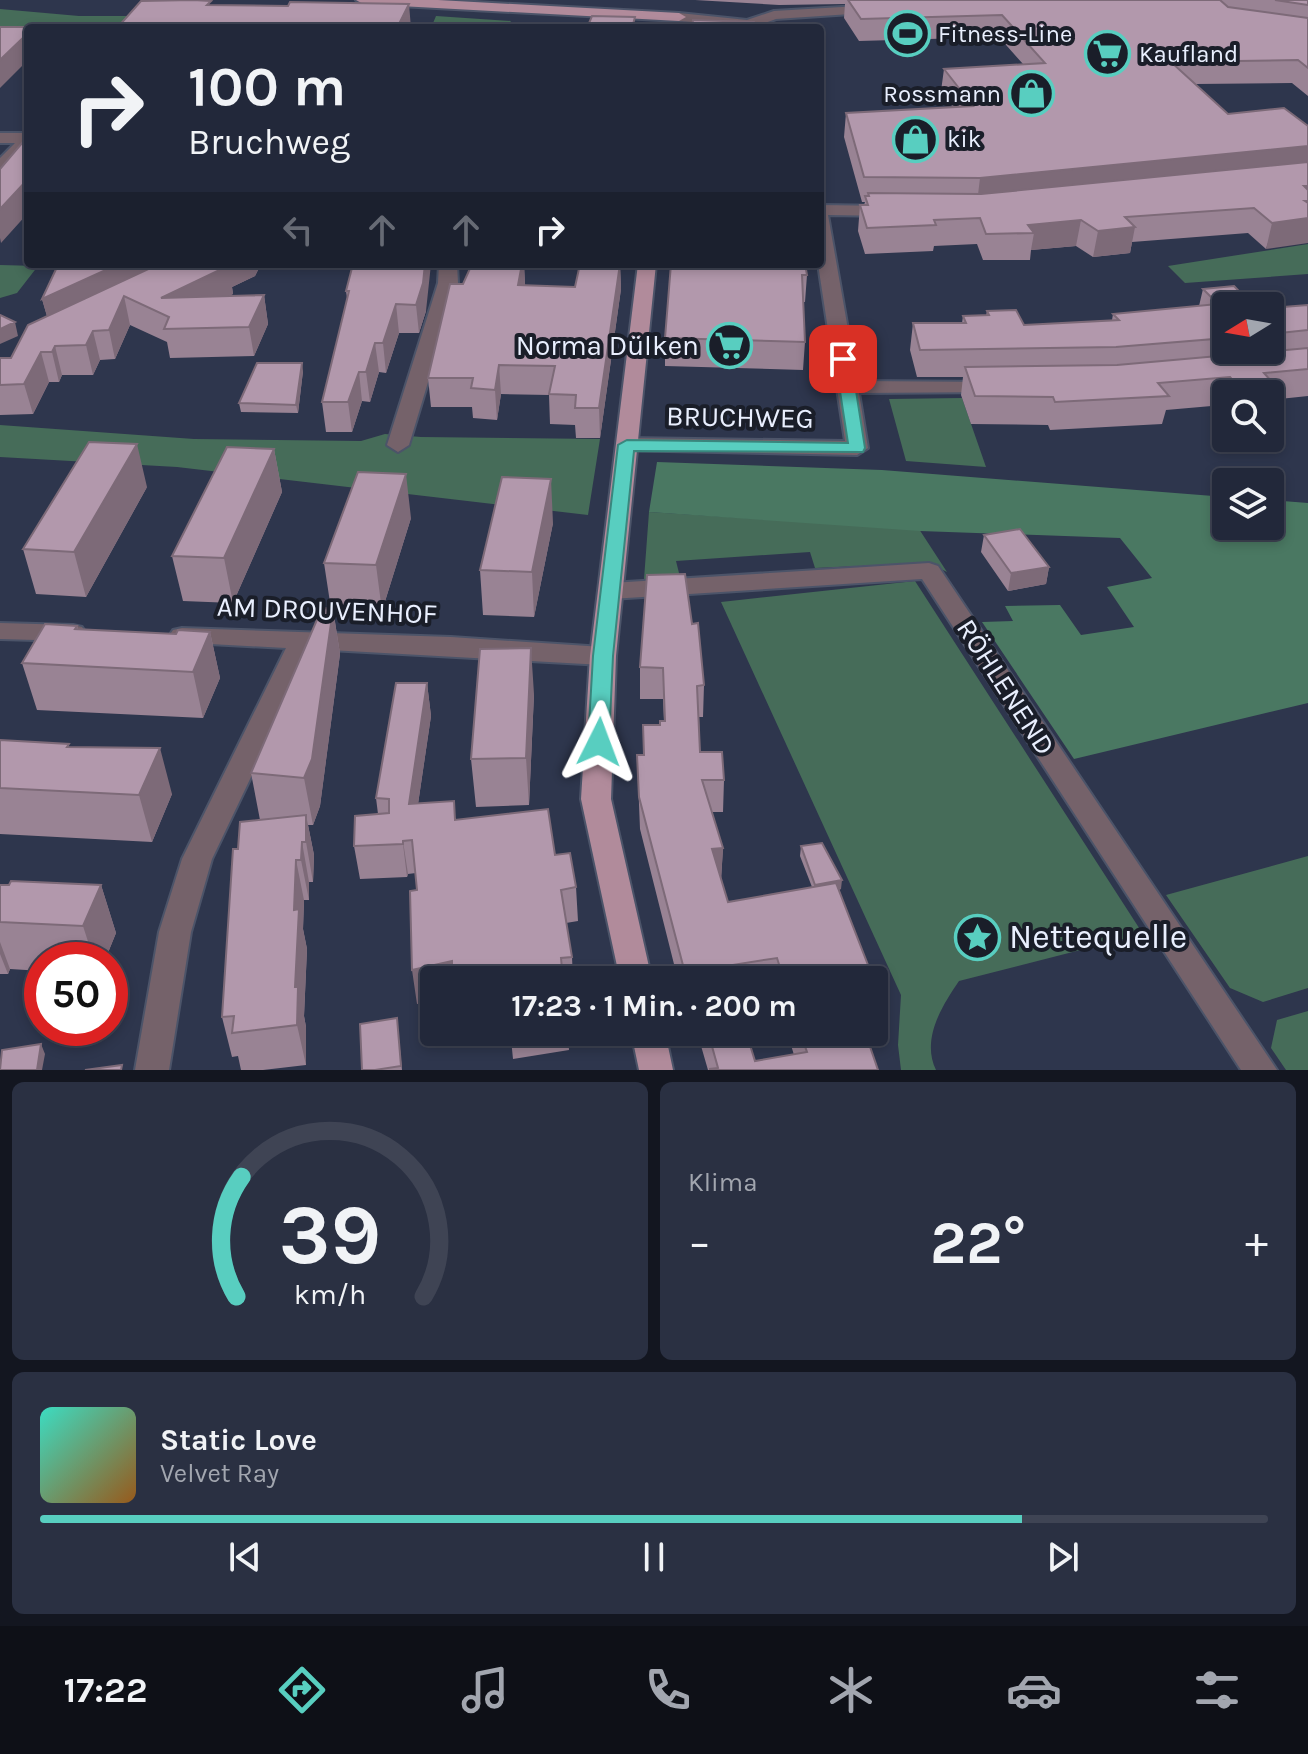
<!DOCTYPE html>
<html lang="de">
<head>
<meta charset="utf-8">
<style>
  body { margin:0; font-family:Karla,sans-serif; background:#2a3042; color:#f1f3f6; height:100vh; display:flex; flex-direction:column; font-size:30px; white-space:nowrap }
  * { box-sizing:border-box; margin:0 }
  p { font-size:26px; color:#a2a6af }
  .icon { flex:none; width:44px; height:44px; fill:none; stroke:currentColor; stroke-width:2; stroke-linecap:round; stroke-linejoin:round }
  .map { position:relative; height:1070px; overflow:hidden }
  .drawer { display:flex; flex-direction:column; gap:12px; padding:12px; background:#131620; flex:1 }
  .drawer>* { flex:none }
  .banner { position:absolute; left:24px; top:24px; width:800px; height:244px; border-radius:8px; box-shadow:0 4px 12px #0003,0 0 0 2px #3f4454; background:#22283a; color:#f1f3f6; overflow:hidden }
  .needle { width:52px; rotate:259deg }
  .buttons { position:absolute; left:1212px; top:292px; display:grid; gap:16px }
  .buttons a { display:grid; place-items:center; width:72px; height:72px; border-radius:8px; background:#22283a; box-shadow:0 4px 12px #0003,0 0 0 2px #3f4454; font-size:40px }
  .speed { position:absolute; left:24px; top:942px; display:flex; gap:16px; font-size:40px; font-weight:700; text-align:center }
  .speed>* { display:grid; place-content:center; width:104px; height:104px; border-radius:50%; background:#22283a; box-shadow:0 4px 12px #0003,0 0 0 2px #3f4454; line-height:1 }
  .speed .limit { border:12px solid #d22; background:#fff; color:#111 }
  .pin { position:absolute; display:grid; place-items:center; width:68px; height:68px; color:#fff; margin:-34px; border-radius:16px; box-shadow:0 4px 12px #0006 }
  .me { position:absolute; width:88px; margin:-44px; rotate:3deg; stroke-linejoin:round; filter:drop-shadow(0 0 6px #0008) }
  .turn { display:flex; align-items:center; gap:28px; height:168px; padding:0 32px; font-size:36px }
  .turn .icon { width:104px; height:104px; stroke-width:2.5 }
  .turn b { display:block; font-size:56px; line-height:68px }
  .lanes { display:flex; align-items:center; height:76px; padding:0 32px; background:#0003; justify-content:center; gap:40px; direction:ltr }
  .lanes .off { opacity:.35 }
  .big { font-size:60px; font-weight:700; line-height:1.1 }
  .drawer .widget { flex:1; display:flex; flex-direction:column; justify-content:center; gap:12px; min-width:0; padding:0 28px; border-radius:12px; background:#2a3042 }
  .drawer .dial { align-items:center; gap:0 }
  .dial svg { height:208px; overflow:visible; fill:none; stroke:#3f4454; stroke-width:7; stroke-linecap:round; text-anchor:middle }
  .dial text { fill:#f1f3f6; stroke:none }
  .song { display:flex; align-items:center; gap:24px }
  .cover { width:96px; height:96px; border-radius:12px; background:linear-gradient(135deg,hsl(170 70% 55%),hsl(30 70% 35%)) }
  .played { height:8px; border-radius:4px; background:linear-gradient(90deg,#58cec0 80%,#3f4454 80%) }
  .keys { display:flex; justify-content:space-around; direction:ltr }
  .heat { display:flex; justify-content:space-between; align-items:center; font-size:44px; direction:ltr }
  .drawer .tiles { flex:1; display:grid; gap:12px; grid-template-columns:1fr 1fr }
  .widget:last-child { grid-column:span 2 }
  .trip { position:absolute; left:420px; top:966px; width:468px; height:80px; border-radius:8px; background:#22283a; box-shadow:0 4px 12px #0003,0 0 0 2px #3f4454; font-weight:700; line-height:80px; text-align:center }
  .dock { display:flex; height:128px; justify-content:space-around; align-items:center; background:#0e1017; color:#a2a6af }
  .dock .icon { width:56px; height:56px }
  .dock .on { color:#58cec0 }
  .dock b { font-size:36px; color:#f1f3f6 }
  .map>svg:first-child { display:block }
  .green { fill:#466c59 }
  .forest { fill:#4a7862 }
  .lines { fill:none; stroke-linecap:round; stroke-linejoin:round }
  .minor-casing { stroke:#4c5469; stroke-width:4 }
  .major-casing { stroke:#4c5469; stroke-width:4 }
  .minor { fill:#75626a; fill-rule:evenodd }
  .major { fill:#b18b9b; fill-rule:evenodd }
  .wall { fill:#998394 }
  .shaded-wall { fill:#7d6a78 }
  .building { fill:#b298ac; stroke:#7d6a78; stroke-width:2 }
  .route { fill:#58cec0; stroke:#39867d; stroke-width:2 }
  .labels { text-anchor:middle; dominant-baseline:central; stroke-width:8; stroke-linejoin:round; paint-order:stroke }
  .far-poi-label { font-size:24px; fill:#e9effe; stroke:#1a1e29; text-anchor:start }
  .poi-label { font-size:28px; fill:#e9effe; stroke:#1a1e29; text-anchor:end }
  .street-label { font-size:28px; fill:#e9effe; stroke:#1a1e29 }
  .near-poi-label { font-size:34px; fill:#e9effe; stroke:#1a1e29; text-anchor:start }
</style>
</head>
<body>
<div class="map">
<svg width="1308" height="1070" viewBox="0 0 1308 1070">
  <rect width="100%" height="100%" fill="#2e364d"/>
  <path class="green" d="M0,9L79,16H141L131,28H28L0,37Z
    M436,16L511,21L506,28H431Z
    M1308,244V274L1185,283L1168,266Z
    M0,265L38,266L17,293L0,298Z
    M962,398L986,467L906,461L889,399Z
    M0,425L194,439L361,441L385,434L421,437L600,439L588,515L177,467L0,457Z
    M649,512L919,529L947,572L929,563L815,568L810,552L676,561L680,577L644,579Z
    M915,581L1143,934L959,981C942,1006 921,1039 936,1070H901L898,1045L901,995L721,602Z
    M1308,856V988L1263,1002L1230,988L1166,895Z
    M1308,1011V1070H1286L1271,1048L1277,1020Z"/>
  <path class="forest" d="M657,462L882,470L1226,497V526H1270V500L1308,503V703L1074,759L982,622L1013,621L1005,606L1060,605L1081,635L1134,627L1107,587L1152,578L1120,538L920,531L649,512Z"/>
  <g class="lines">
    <defs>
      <path id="minor" d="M876,5L883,9L881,12L776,19L765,23L766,28L679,21L672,17L679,13L747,20L774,11Z
        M0,133H28V148L6,172L0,173V158L15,143H0Z
        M820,205L890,206L899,211L890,216L828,215L857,381L993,382L1004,388L1000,392L859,393L868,448L857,455L619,450L616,445L627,438L845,441L818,264Z
        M439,264H457L458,283L409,445L398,452L387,445L438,283Z
        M929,563L938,566L1277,1070H1241L922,579L611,599L602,597L598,591L602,585L611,583Z
        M0,623L73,625L82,627L86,633L82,639L73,641L0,639Z
        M182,628L451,637L603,647L612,650L616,656L612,662L603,665L312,649L212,859L191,932L169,1070H135L159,932L182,859L286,648L173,642L169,636L173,630Z"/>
      <path id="major" d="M356,0H438L679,13L686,17L679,21L363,4Z
        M638,264H656L616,656L611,799L652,980H620L581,799L590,656Z
        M631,1032H665L673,1070H639Z"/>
    </defs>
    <use href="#minor" class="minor-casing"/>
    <use href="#major" class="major-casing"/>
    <use href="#minor" class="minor"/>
    <use href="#major" class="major"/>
  </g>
  <path class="wall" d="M695,0H1308V96L1292,83L1195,84L1228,114L1308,126L1266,249L1248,233L1132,242L1130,253L1093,257L1076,246L1031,250L1030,260H983L977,244L934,246L933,251L865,254L858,231L860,205H864L865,202H862L844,137L846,113L953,107L941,91L944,69L1023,64L999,37L859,41L844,18L845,4L779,5Z
    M64,264H261L255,276L232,287L233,294L228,296L264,295L268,324L254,356L170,358L167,342L130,325L115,359L100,360L93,375H62L59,382H49L33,414L0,415V358H11L47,316L42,299Z
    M353,264L426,311L419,333H399L386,373L379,372L370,402L362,401L352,432H326L322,402L347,298L346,291Z
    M472,264H524L525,285L575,287L620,264L621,289L600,438H576L575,425L550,424L549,395L501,394L497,420L473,418L472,407H431L428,378Z
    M671,264L807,275L805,302H803L805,342L803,370L665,366V338Z
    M1203,289L1226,306V350H1270V308L1308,305V396L1270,400V394H1226V409L1223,405L1166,410L1162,424L1050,430L1048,425L971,424L961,395L963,377H917L910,350L913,323H962L963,316H986L987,311L1024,325L1112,320L1113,314L1199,306Z
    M303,371L298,413L241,412L239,403Z
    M274,449L282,492L233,603L183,601L172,556Z
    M147,487L86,597L36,594L23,549Z
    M411,518L382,611L333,609L340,654L320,806L313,825H308L314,855L313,882H309V900H304L303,929L307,949L304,1016L306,1027V1065L263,1070H241L238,1056L232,1057L222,1017L238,849L260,820L251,773L331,609L324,563Z
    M553,523L534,617L483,615L480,570Z
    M984,535L1049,567L1046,584L1008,591L981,552Z
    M692,624L704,685L703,717H699L700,752L724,780L723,812H712L723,848L721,880L728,902L812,887L800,856L801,846L841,889L838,890L868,965L866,980H678L640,829L637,755H644L664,721L663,699H640V667Z
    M77,626L78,629L176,634L210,632L220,678L203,718L37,710L22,663Z
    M427,683L431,716L418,804L456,820L555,855L576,887L578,921L566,923L572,957L573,980H434L417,1004V890L416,873L408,874L407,877L360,879L354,846L378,814L376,798Z
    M534,694L529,805L476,807L471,759Z
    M0,740L70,747L172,794L152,842L0,834Z
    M0,885H101L116,933L105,960H42V971L10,969L8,974H0Z
    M398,1028L402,1070H362Z
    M482,1032H568L569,1050L513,1059L511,1039L483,1042Z
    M697,1032H746L755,1061L794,1055L787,1032H865L878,1070H708Z"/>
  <path class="shaded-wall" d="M409,4L411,28H397Z
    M28,33V60L0,88V60Z
    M1308,146V170L977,203L980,178Z
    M28,179V213L1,243L0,238V209Z
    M1308,184V243L1266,249L1272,223L1304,186Z
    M1081,220L1076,246L1031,250L1034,233L1028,225Z
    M1135,227L1130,253L1093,257L1098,231Z
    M119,264H185L50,327L42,299Z
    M221,264H261L255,276L232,287L233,294L170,325L161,298Z
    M425,264H431L426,311L419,333L416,305Z
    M522,264H524L525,286L518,285Z
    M620,264L621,289L600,438L599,408Z
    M264,295L268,324L254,356L249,327Z
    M124,296L130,325L115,359L109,330Z
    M396,304L399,333L386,373L383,343Z
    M15,322L18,336L0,344V329Z
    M93,331L100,360L93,375L86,345Z
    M375,343L379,372L370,402L366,372Z
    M55,346L62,375L59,382L52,352Z
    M41,352L49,382L33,414L24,384Z
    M302,363L303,371L298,413L296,405Z
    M499,365L501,394L497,420L495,390Z
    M359,372L362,401L352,432L348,402Z
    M137,444L147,487L86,597L74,552Z
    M274,449L282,492L233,603L224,558Z
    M406,474L411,518L382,611L376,565Z
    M551,479L553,523L534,617L532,572Z
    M1049,567L1046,584L1008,591L1011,573Z
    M333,609L340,654L320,806L313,825L304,778Z
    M210,632L220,678L203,718L193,672Z
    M531,648L534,694L529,805L526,758Z
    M427,683L431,716L413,838L409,804Z
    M160,748L172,794L152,842L139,795Z
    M306,815L314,855L313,882L306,842Z
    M403,841L408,874L407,877L403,844Z
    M302,842L309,882V900L301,860Z
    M723,848L721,880L712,849Z
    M296,860L304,900L303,929L307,949L304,1016L306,1027V1065L297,1025L295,987L294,910Z
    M842,880L841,889L814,894L815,885Z
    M101,885L116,933L105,960H94L83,926Z
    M0,942L10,969L8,974L0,954Z
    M452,961L453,980H434V1000L417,1004L412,970Z
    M41,1044L45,1054L42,1070H37Z"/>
  <path class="building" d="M193,0L211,1L207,5L288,6L290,2L409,4L397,28H117L141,1Z
    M848,0H1220L1228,7L1308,18V68L1298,60L1171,62L1228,114L1284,108L1308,126V146L980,178L864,177L846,113L973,106L944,69L1045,63L1002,15L861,19Z
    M1275,0H1308V5Z
    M592,16L635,17L632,28H587Z
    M693,20L754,22L756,28H692Z
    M514,24L569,28H511Z
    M0,27H34L28,28V33L0,60Z
    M28,136V179L0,209V169Z
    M1308,162V186H1304L1308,190V201H1305L1308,203V218L1272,223L1254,208L1125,217L1135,227L1098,231L1081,220L1028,225L1034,233L986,234L980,218L934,220L936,225L867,228L860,205H868L865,196H869L868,193L981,194Z
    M64,264H119L42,299L57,267Z
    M159,264H224L228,266L161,298L264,295L249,327L164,329L169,317L124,296L109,330L93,331L86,345L55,346L52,352H41L24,384L0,385V358H11L28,325Z
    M353,264H425L423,283L416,305L396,304L383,343H375L366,372H359L348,402H322L349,291H346Z
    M472,264H522L518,285L575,287L580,264H620L599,408H575L576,395L549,394L555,366L499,365L495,390L471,388L473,378H428L450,284H463Z
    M671,264H805L807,275H802L805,342L665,338Z
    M1234,286L1253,306H1226V338L1116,347L920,350L913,323H966L963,316L989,315L987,311L1016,310L1024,325L1119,320L1113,314L1218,304L1203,289Z
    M1308,305V330L1270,334V308Z
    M0,315L15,322L0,329Z
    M1308,348V369L1264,373L1273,383L1238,386L1230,377L1158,383L1169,396L1055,402L1053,397L975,396L965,367L1117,365Z
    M257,363H302L296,405L239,403Z
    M89,442L137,444L74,552L23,549Z
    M227,447L274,449L224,558L172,556Z
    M358,472L406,474L376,565L324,563Z
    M502,477L551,479L532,572L480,570Z
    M1020,529L1049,567L1011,573L984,535Z
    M685,574L692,624L698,623L704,685L697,686L700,752H722L724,780H702L723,848L712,849L728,902L836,883L868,965L843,969L846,980H784L777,958L726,966L730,980H693L690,972L685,973L639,797L637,755H644L643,725H660V721H665L663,668L640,667L647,575Z
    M322,608L333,609L312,759L304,778L251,773Z
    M45,624L77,626L75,629L176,634L178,630L210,632L193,672L22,663Z
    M531,648L526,758L471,759L480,649Z
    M396,683H427L409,804L454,801L455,820L548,809L555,855L570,853L576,887L561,890L572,957L561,958L563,980H478L477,968L452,970V961L412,970L410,891L417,890L412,840L403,841V844L354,846L355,816L389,813V799L376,798Z
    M0,740L69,744L67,747L160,748L139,795L0,788Z
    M306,815V842H302L301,860H296L294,910L299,909L295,987H298L297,1025L232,1033L234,1016L222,1017L233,849H238L240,822Z
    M822,843L842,880L815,885L801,846Z
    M11,881L101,885L83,926L0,922V885H9Z
    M397,1018L401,1066L375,1070H362L360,1024Z
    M708,1032H746L755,1061L807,1052L800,1032H865L878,1070H710V1069L718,1068Z
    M41,1044L37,1070H0L2,1050Z
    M122,1065L121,1070H85Z"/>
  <path class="route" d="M843,354L851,359L865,448L863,452L634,451L613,656L609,742L606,747H591L588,742L593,656L618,445L627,440L848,443L835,359Z"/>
  <defs>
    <symbol id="stadium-ring" viewBox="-11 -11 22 22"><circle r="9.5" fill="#1a1e29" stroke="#58cec0" stroke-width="1.5"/><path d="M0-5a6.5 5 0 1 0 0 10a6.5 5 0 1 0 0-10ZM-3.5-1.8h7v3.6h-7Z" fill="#58cec0"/></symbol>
    <symbol id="supermarket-ring" viewBox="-11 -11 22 22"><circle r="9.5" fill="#1a1e29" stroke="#58cec0" stroke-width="1.5"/><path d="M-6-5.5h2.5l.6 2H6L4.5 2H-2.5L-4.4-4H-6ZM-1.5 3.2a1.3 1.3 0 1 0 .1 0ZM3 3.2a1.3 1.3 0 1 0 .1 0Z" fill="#58cec0"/></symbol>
    <symbol id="shop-ring" viewBox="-11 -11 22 22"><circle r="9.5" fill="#1a1e29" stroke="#58cec0" stroke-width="1.5"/><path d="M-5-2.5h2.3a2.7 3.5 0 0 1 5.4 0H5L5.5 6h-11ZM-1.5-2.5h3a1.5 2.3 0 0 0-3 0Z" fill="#58cec0"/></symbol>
    <symbol id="sight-ring" viewBox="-11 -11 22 22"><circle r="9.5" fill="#1a1e29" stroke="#58cec0" stroke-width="1.5"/><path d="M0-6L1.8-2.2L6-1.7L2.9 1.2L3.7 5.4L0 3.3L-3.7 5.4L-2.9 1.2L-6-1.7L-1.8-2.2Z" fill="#58cec0"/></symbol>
  </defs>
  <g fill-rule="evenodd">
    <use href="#stadium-ring" x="882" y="8" width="51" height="51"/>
    <use href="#supermarket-ring" x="1082" y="28" width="51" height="51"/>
    <use href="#shop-ring" x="1006" y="68" width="51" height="51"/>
    <use href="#shop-ring" x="890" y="114" width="51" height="51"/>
    <use href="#supermarket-ring" x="704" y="320" width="51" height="51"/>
    <use href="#sight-ring" x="952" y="912" width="51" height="51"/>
  </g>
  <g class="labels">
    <g class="far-poi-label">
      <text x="938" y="34">Fitness-Line</text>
      <text x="1139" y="54">Kaufland</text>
      <text x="1001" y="94" text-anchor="end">Rossmann</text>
      <text x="947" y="139">kik</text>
    </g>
    <g class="poi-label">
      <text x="699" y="345">Norma Dülken</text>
    </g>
    <g class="street-label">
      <text transform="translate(740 417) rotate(1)">BRUCHWEG</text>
      <text transform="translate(327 610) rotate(2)">AM DROUVENHOF</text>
      <text transform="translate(1006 687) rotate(57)">RÖHLENEND</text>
    </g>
    <g class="near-poi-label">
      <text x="1009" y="937">Nettequelle</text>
    </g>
  </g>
</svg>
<div class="buttons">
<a><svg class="needle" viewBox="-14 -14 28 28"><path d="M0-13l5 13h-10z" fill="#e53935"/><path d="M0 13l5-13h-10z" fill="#a2a6af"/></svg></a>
<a><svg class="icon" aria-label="search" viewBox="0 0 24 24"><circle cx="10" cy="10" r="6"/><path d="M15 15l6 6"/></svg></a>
<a><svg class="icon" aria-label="layers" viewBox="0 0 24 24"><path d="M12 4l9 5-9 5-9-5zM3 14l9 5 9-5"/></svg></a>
</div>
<div class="speed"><div class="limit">50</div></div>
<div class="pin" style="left:843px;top:359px;background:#d93025"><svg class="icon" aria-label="arrive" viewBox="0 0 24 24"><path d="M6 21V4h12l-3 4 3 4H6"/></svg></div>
<svg class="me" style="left:599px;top:742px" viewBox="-20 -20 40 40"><path d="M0-17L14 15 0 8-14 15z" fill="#58cec0" stroke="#fff" stroke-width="4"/></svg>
<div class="trip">17:23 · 1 Min. · 200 m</div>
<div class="banner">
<div class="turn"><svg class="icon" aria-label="right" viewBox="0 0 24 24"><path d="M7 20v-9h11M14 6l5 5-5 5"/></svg><div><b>100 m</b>Bruchweg</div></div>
<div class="lanes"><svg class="icon off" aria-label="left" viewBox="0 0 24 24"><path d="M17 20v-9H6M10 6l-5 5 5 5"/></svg><svg class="icon off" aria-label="ahead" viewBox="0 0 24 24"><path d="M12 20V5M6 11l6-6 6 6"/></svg><svg class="icon off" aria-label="ahead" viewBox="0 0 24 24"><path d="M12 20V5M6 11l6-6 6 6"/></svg><svg class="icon" aria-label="right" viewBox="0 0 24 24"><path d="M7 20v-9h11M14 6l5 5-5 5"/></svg></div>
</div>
</div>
<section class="drawer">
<div class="tiles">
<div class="widget dial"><svg viewBox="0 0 100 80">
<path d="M14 69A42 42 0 1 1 86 69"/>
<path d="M14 69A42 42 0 0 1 16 23" stroke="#58cec0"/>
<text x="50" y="56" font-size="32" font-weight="700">39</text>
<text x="50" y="72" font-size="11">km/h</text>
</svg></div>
<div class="widget"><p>Klima</p>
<div class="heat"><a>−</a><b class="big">22°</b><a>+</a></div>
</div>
<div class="widget">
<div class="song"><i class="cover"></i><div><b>Static Love</b><p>Velvet Ray</p></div></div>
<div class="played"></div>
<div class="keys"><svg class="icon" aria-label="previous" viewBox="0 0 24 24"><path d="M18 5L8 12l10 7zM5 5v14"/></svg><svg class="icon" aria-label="pause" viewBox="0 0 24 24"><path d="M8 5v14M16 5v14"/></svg><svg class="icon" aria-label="next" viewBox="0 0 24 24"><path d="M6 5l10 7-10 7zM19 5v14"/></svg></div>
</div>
</div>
</section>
<nav class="dock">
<b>17:22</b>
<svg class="icon on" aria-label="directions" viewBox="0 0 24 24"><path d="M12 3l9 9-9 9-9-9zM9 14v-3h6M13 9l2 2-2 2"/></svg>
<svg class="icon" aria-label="music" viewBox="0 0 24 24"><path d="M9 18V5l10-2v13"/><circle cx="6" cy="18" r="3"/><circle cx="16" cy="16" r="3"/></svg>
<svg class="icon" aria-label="phone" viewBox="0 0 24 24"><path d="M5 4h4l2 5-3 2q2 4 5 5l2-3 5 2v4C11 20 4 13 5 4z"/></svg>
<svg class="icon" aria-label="climate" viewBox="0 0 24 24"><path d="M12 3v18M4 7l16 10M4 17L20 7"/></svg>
<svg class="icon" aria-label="car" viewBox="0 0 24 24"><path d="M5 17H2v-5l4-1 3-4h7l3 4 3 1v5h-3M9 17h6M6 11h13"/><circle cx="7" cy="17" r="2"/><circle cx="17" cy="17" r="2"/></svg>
<svg class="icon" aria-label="filters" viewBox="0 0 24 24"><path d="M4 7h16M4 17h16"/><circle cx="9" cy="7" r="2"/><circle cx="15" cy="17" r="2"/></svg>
</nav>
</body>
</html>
